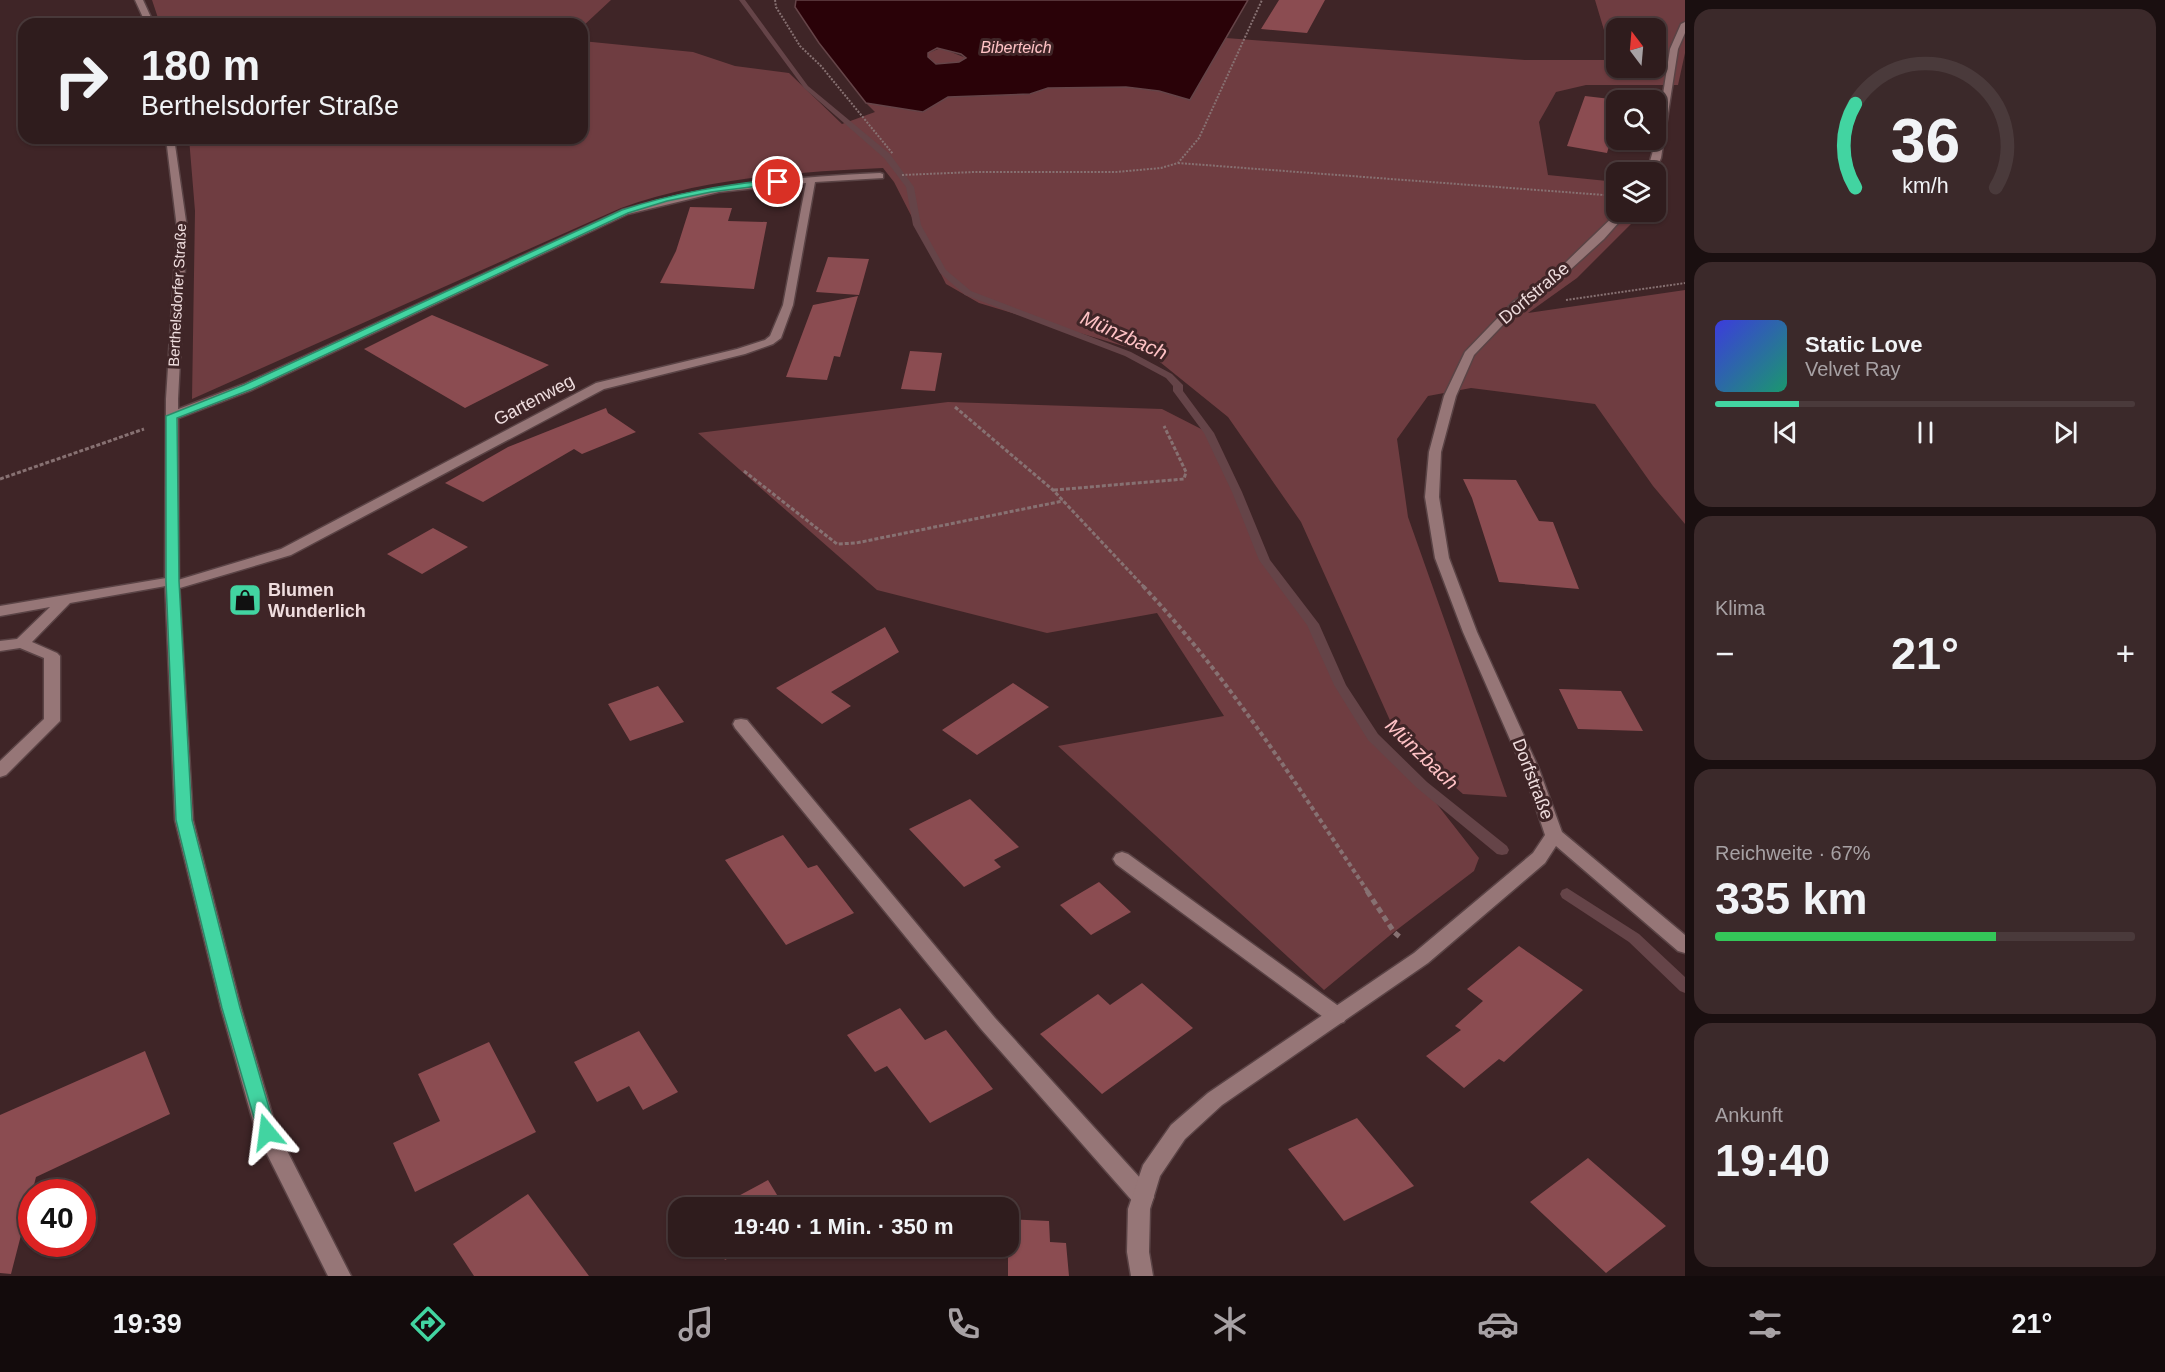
<!DOCTYPE html>
<html lang="de">
<head>
<meta charset="utf-8">
<style>
  body { margin:0; font-family:Arial,sans-serif; background:#3b292a; color:#f1f3f6; height:100vh; display:flex; flex-direction:column; font-size:22px; white-space:nowrap }
  * { box-sizing:border-box; margin:0 }
  p { font-size:20px; color:#a7a1a4 }
  .icon { flex:none; width:33px; height:33px; fill:none; stroke:currentColor; stroke-width:2; stroke-linecap:round; stroke-linejoin:round }
  .map { position:relative; flex:1; overflow:hidden }
  .side { display:flex; flex-direction:column; gap:9px; padding:9px; background:#1a0f10; width:480px }
  .side>* { flex:none }
  .banner { position:absolute; left:18px; top:18px; width:570px; height:126px; border-radius:18px; box-shadow:0 2px 4px #0004,0 0 0 2px #4a3a3b; background:#2f1c1d; color:#f1f3f6; overflow:hidden }
  .needle { width:39px; rotate:344deg }
  .controls { position:absolute; left:1606px; top:18px; display:grid; gap:12px }
  .controls a { display:grid; place-items:center; width:60px; height:60px; border-radius:12px; background:#2f1c1d; box-shadow:0 2px 4px #0004,0 0 0 2px #4a3a3b; font-size:30px }
  .speed { position:absolute; left:18px; top:1179px; display:flex; gap:12px; font-size:30px; font-weight:700; text-align:center }
  .speed>* { display:grid; place-content:center; width:78px; height:78px; border-radius:50%; background:#2f1c1d; box-shadow:0 2px 4px #0004,0 0 0 2px #4a3a3b; line-height:1 }
  .speed .limit { border:9px solid #d22; background:#fff; color:#111 }
  .pin { position:absolute; display:grid; place-items:center; width:51px; height:51px; color:#fff; margin:-26px; border:3px solid #fff; border-radius:50%; box-shadow:0 2px 6px #0007 }
  .me { position:absolute; width:66px; margin:-33px; rotate:344deg; stroke-linejoin:round; filter:drop-shadow(0 0 4px #0008) }
  .turn { display:flex; align-items:center; gap:21px; height:126px; padding:0 24px; font-size:27px }
  .turn .icon { width:78px; height:78px; stroke-width:2.5 }
  .turn b { display:block; font-size:42px; line-height:51px }
  .big { font-size:45px; font-weight:800; line-height:1.1 }
  .side .card { flex:1; display:flex; flex-direction:column; justify-content:center; gap:9px; min-width:0; padding:0 21px; border-radius:18px; background:#3b292a }
  .side .dial { align-items:center; gap:0 }
  .dial svg { height:156px; overflow:visible; fill:none; stroke:#4a3a3b; stroke-width:7; stroke-linecap:round; text-anchor:middle }
  .dial text { fill:#f1f3f6; stroke:none }
  .song { display:flex; align-items:center; gap:18px }
  .cover { width:72px; height:72px; border-radius:9px; background:linear-gradient(135deg,hsl(240 70% 55%),hsl(160 70% 35%)) }
  .played { height:6px; border-radius:3px; background:linear-gradient(90deg,#42d4a1 20%,#4a3a3b 20%) }
  .keys { display:flex; justify-content:space-around; direction:ltr }
  .heat { display:flex; justify-content:space-between; align-items:center; font-size:33px; direction:ltr }
  .charge { height:9px; border-radius:4px; background:linear-gradient(90deg,#34c759 67%,#4a3a3b 0) }
  .trip { position:absolute; left:668px; top:1197px; width:351px; height:60px; border-radius:18px; background:#2f1c1d; box-shadow:0 2px 4px #0004,0 0 0 2px #4a3a3b; font-weight:800; line-height:60px; text-align:center }
  .menu { display:flex; height:96px; justify-content:space-around; align-items:center; background:#130b0c; color:#a7a1a4 }
  .menu .icon { width:42px; height:42px }
  .menu .active { color:#42d4a1 }
  .menu b { font-size:27px; color:#f1f3f6 }
  main { display:flex; flex:1; min-height:0 }
  .map>svg:first-child { display:block }
  .green { fill:#6f3d41; fill-rule:evenodd }
  .water { fill:#2a0208; stroke:#654448; stroke-width:1.5; fill-rule:evenodd }
  .lines { fill:none; stroke-linecap:round; stroke-linejoin:round }
  .stream { fill:#654448; fill-rule:evenodd }
  .building { fill:#8b4c51 }
  .service-casing { stroke:#5a4345; stroke-width:3 }
  .minor-casing { stroke:#5a4345; stroke-width:3 }
  .tertiary-casing { stroke:#5a4345; stroke-width:3 }
  .path-far3 { stroke:#877172; stroke-width:2; stroke-dasharray:2 1.5; stroke-linecap:butt }
  .path-far2 { stroke:#877172; stroke-width:3; stroke-dasharray:4 2; stroke-linecap:butt }
  .path-far1 { stroke:#877172; stroke-width:4; stroke-dasharray:4.5 3; stroke-linecap:butt }
  .path { stroke:#877172; stroke-width:5; stroke-dasharray:6 4; stroke-linecap:butt }
  .service { fill:#967677; fill-rule:evenodd }
  .minor { fill:#967677; fill-rule:evenodd }
  .tertiary { fill:#967677; fill-rule:evenodd }
  .route { fill:#42d4a1; stroke:#2b8a69; stroke-width:1.5 }
  .labels { text-anchor:middle; dominant-baseline:central; stroke-width:6; stroke-linejoin:round; paint-order:stroke }
  .far-street-label { font-size:15px; fill:#efddde; stroke:#3f2527 }
  .far-water-label { font-size:16px; font-style:italic; fill:#ffc2c5; stroke:#3f2527 }
  .street-label { font-size:18px; fill:#efddde; stroke:#3f2527 }
  .poi-label { font-size:18px; font-weight:bold; fill:#efddde; stroke:#3f2527; text-anchor:start }
  .water-label { font-size:20px; font-style:italic; fill:#ffc2c5; stroke:#3f2527 }
</style>
</head>
<body>
<main>
<div class="map">
<svg width="1685" height="1276" viewBox="0 0 1685 1276">
  <rect width="100%" height="100%" fill="#3f2527"/>
  <path class="green" d="M152,0H611L582,27V24H160Z
    M1595,0H1685V53L1678,85H1586L1556,92L1539,122L1548,175L1617,182V212H1643L1577,278L1528,313L1685,290V524L1653,486L1595,404L1471,388L1428,396L1397,439L1408,517L1507,797L1463,794L1397,736L1301,522L1228,417L1150,354L979,303L946,284L894,182L883,168C795,172 705,178 621,208L192,399L195,211L189,138H582V41L693,52L735,66L789,73L842,124L875,112L866,103L923,112L947,97L1030,94L1048,88L1126,87L1159,91L1190,100L1226,38L1525,60H1613ZM1617,28H1656V68H1617Z
    M941,48L966,58L959,62L936,64L928,57V53Z
    M948,402L1162,409L1209,433L1237,492L1265,560L1313,624L1340,685L1373,737L1422,785L1479,858L1474,871L1394,932L1324,990L1058,746L1224,716L1157,613L1047,633L877,590L698,433Z"/>
  <path class="water" d="M796,0H1248L1190,100L1159,91L1126,87L1048,88L1030,94L948,97L923,112L866,103L819,43L795,7ZM937,48L961,54L966,58L959,62L936,64L928,57V53Z"/>
  <g class="lines">
    <path class="stream" d="M739,0H745L808,86L890,154L914,187L921,225L946,270L971,291L1131,352L1172,374L1183,385V391L1214,433L1242,492L1270,560L1319,624L1346,685L1378,734L1427,782L1507,846L1509,850L1507,854L1502,855L1497,854L1417,788L1368,740L1334,685L1307,625L1259,560L1232,492L1204,433L1173,391V386L1166,378L1125,356L965,295L940,273L913,225L906,187L884,158L804,88Z
      M1567,888L1639,934L1685,977V993L1680,991L1629,942L1562,898L1560,894L1562,890Z"/>
  </g>
  <path class="building" d="M1279,0H1325L1307,33L1261,29Z
    M1585,96L1619,100H1617V119L1607,153L1567,146Z
    M690,207L732,208L728,221L767,222L754,289L660,283L676,251Z
    M828,257L869,259L859,295L816,292Z
    M858,296L840,357L834,356L827,380L786,377L813,305Z
    M432,315L458,326L549,365L465,408L364,349Z
    M910,351L942,353L935,391L901,389Z
    M606,408L608,413L636,432L582,454L574,449L483,502L445,483L508,447Z
    M1463,479L1516,480L1539,521L1553,522L1579,589L1499,582L1472,498Z
    M433,528L468,547L422,574L387,554Z
    M885,627L899,652L831,692L851,706L822,724L776,688Z
    M1013,683L1049,707L977,755L942,730Z
    M658,686L684,722L630,741L608,704Z
    M1559,689L1621,691L1643,731L1578,729Z
    M970,799L1019,847L994,860L1001,867L964,887L909,829Z
    M783,835L808,868L817,865L854,913L786,945L725,860Z
    M1099,882L1131,912L1091,935L1060,905Z
    M1519,946L1583,990L1504,1062L1499,1059L1464,1088L1426,1056L1461,1030L1455,1026L1483,1001L1467,989Z
    M1142,983L1193,1028L1102,1094L1040,1034L1098,994L1110,1005Z
    M900,1008L925,1040L946,1030L993,1089L930,1123L887,1066L875,1072L847,1035Z
    M639,1031L678,1092L643,1110L629,1086L597,1102L574,1062Z
    M489,1042L536,1132L415,1192L393,1143L440,1121L418,1074Z
    M145,1051L170,1114L36,1177L11,1274L0,1273V1115Z
    M1357,1118L1414,1186L1344,1221L1288,1149Z
    M1588,1158L1666,1226L1606,1273L1530,1202Z
    M768,1180L785,1208H716Z
    M528,1194L589,1276H474L453,1244Z
    M1008,1219L1049,1221L1050,1242L1066,1243L1069,1276H1008Z
    M717,1246H751L725,1260Z"/>
  <g class="lines">
    <defs>
      <path id="service" d="M172,577L179,581L177,584L70,603L32,642L57,653L60,656V721L6,775L0,777V761L44,719V658L20,648L0,651V641L17,639L50,607L0,616V606Z
        M741,719L747,720L995,1018L1151,1190L1154,1197L1151,1204L1143,1207L1135,1204L981,1029L735,728L733,724L735,720Z
        M1122,852L1128,854L1344,1010L1347,1016L1344,1022L1337,1024L1330,1022L1116,864L1113,859L1116,854Z"/>
      <path id="minor" d="M1685,22V33L1678,49L1661,158L1655,172H1647L1656,140L1670,49L1681,24Z
        M880,173L883,174V178L815,182L793,305L781,338L773,344L745,354L604,389L291,555L173,590L166,586L168,583L281,549L596,383L737,349L765,340L770,336L783,305L806,183L719,192L628,214L252,390L176,419H168V413L244,384L622,210C706,185 792,177 880,173Z
        M1618,212H1628L1604,239L1571,269L1521,306L1474,355L1456,396L1441,452L1439,497L1449,558L1477,632L1539,769L1562,832L1685,935V953L1678,951L1556,846L1545,863L1428,963L1222,1105L1185,1139L1160,1176L1150,1209L1149,1252L1153,1276H1131L1127,1252L1128,1209L1143,1165L1171,1125L1208,1093L1414,953L1533,853L1545,835L1523,769L1463,632L1435,558L1425,497L1429,452L1444,396L1465,352L1513,302L1563,265Z"/>
      <path id="tertiary" d="M135,0H143L154,24H146Z
        M166,138H174L187,228L178,399L179,581L193,820L241,1008L277,1131L351,1276H328L256,1132L221,1008L175,820L165,581L166,399L177,228Z"/>
    </defs>
    <use href="#service" class="service-casing"/>
    <use href="#minor" class="minor-casing"/>
    <use href="#tertiary" class="tertiary-casing"/>
    <path class="path-far3" d="M775,0L776,7L800,46L821,66L893,154
      M1178,163L1604,195
      M902,175L974,172H1116L1161,168L1178,163L1199,138L1262,0
      M1566,300L1685,283"/>
    <path class="path-far2" d="M955,407L1053,490L1144,587
      M744,471L837,544L856,543L1063,501
      M0,479L144,429
      M1054,490L1184,479L1186,472L1164,426"/>
    <path class="path-far1" d="M1143,586C1230,679 1298,787 1368,892"/>
    <path class="path" d="M1367,891L1394,932L1401,938"/>
    <use href="#service" class="service"/>
    <use href="#minor" class="minor"/>
    <use href="#tertiary" class="tertiary"/>
  </g>
  <path class="route" d="M778,179L782,182L781,183L711,192L667,201L628,213L252,389L177,418L179,581L192,820L240,1008L276,1132L273,1138L267,1141L260,1138L222,1008L176,820L166,581V416L244,385L622,210C674,193 724,185 778,179Z"/>
  <defs>
    <symbol id="shop-square" viewBox="-11 -11 22 22"><rect x="-9" y="-9" width="18" height="18" rx="4" fill="#42d4a1" stroke="#3f2527"/><path d="M-5-2.5h2.3a2.7 3.5 0 0 1 5.4 0H5L5.5 6h-11ZM-1.5-2.5h3a1.5 2.3 0 0 0-3 0Z" fill="#111"/></symbol>
  </defs>
  <g fill-rule="evenodd">
    <use href="#shop-square" x="226" y="581" width="38" height="38"/>
  </g>
  <g class="labels">
    <g class="far-street-label">
      <text transform="translate(177 295) rotate(-87)">Berthelsdorfer Straße</text>
    </g>
    <g class="far-water-label">
      <text x="1016" y="47">Biberteich</text>
    </g>
    <g class="street-label">
      <text transform="translate(1534 293) rotate(-40)">Dorfstraße</text>
      <text transform="translate(534 400) rotate(-28)">Gartenweg</text>
      <text transform="translate(1533 779) rotate(69)">Dorfstraße</text>
    </g>
    <g class="poi-label">
      <text x="268" y="590">Blumen<tspan x="268" dy="21">Wunderlich</tspan></text>
    </g>
    <g class="water-label">
      <text transform="translate(1124 335) rotate(24)">Münzbach</text>
      <text transform="translate(1422 754) rotate(44)">Münzbach</text>
    </g>
  </g>
</svg>
<div class="controls">
<a><svg class="needle" viewBox="-14 -14 28 28"><path d="M0-13l5 13h-10z" fill="#e53935"/><path d="M0 13l5-13h-10z" fill="#a7a1a4"/></svg></a>
<a><svg class="icon" aria-label="search" viewBox="0 0 24 24"><circle cx="10" cy="10" r="6"/><path d="M15 15l6 6"/></svg></a>
<a><svg class="icon" aria-label="layers" viewBox="0 0 24 24"><path d="M12 4l9 5-9 5-9-5zM3 14l9 5 9-5"/></svg></a>
</div>
<div class="speed"><div class="limit">40</div></div>
<div class="pin" style="left:778px;top:182px;background:#d93025"><svg class="icon" aria-label="arrive" viewBox="0 0 24 24"><path d="M6 21V4h12l-3 4 3 4H6"/></svg></div>
<svg class="me" style="left:267px;top:1132px" viewBox="-20 -20 40 40"><path d="M0-17L14 15 0 8-14 15z" fill="#42d4a1" stroke="#fff" stroke-width="4"/></svg>
<div class="trip">19:40 · 1 Min. · 350 m</div>
<div class="banner">
<div class="turn"><svg class="icon" aria-label="right" viewBox="0 0 24 24"><path d="M7 20v-9h11M14 6l5 5-5 5"/></svg><div><b>180 m</b>Berthelsdorfer Straße</div></div>
</div>
</div>
<section class="side">
<div class="card dial"><svg viewBox="0 0 100 80">
<path d="M14 69A42 42 0 1 1 86 69"/>
<path d="M14 69A42 42 0 0 1 14 26" stroke="#42d4a1"/>
<text x="50" y="56" font-size="32" font-weight="700">36</text>
<text x="50" y="72" font-size="11">km/h</text>
</svg></div>
<div class="card">
<div class="song"><i class="cover"></i><div><b>Static Love</b><p>Velvet Ray</p></div></div>
<div class="played"></div>
<div class="keys"><svg class="icon" aria-label="previous" viewBox="0 0 24 24"><path d="M18 5L8 12l10 7zM5 5v14"/></svg><svg class="icon" aria-label="pause" viewBox="0 0 24 24"><path d="M8 5v14M16 5v14"/></svg><svg class="icon" aria-label="next" viewBox="0 0 24 24"><path d="M6 5l10 7-10 7zM19 5v14"/></svg></div>
</div>
<div class="card"><p>Klima</p>
<div class="heat"><a>−</a><b class="big">21°</b><a>+</a></div>
</div>
<div class="card"><p>Reichweite · 67%</p><b class="big">335 km</b><div class="charge"></div></div>
<div class="card"><p>Ankunft</p><b class="big">19:40</b></div>
</section>
</main>
<nav class="menu">
<b>19:39</b>
<svg class="icon active" aria-label="directions" viewBox="0 0 24 24"><path d="M12 3l9 9-9 9-9-9zM9 14v-3h6M13 9l2 2-2 2"/></svg>
<svg class="icon" aria-label="music" viewBox="0 0 24 24"><path d="M9 18V5l10-2v13"/><circle cx="6" cy="18" r="3"/><circle cx="16" cy="16" r="3"/></svg>
<svg class="icon" aria-label="phone" viewBox="0 0 24 24"><path d="M5 4h4l2 5-3 2q2 4 5 5l2-3 5 2v4C11 20 4 13 5 4z"/></svg>
<svg class="icon" aria-label="climate" viewBox="0 0 24 24"><path d="M12 3v18M4 7l16 10M4 17L20 7"/></svg>
<svg class="icon" aria-label="car" viewBox="0 0 24 24"><path d="M5 17H2v-5l4-1 3-4h7l3 4 3 1v5h-3M9 17h6M6 11h13"/><circle cx="7" cy="17" r="2"/><circle cx="17" cy="17" r="2"/></svg>
<svg class="icon" aria-label="filters" viewBox="0 0 24 24"><path d="M4 7h16M4 17h16"/><circle cx="9" cy="7" r="2"/><circle cx="15" cy="17" r="2"/></svg>
<b>21°</b>
</nav>
</body>
</html>
